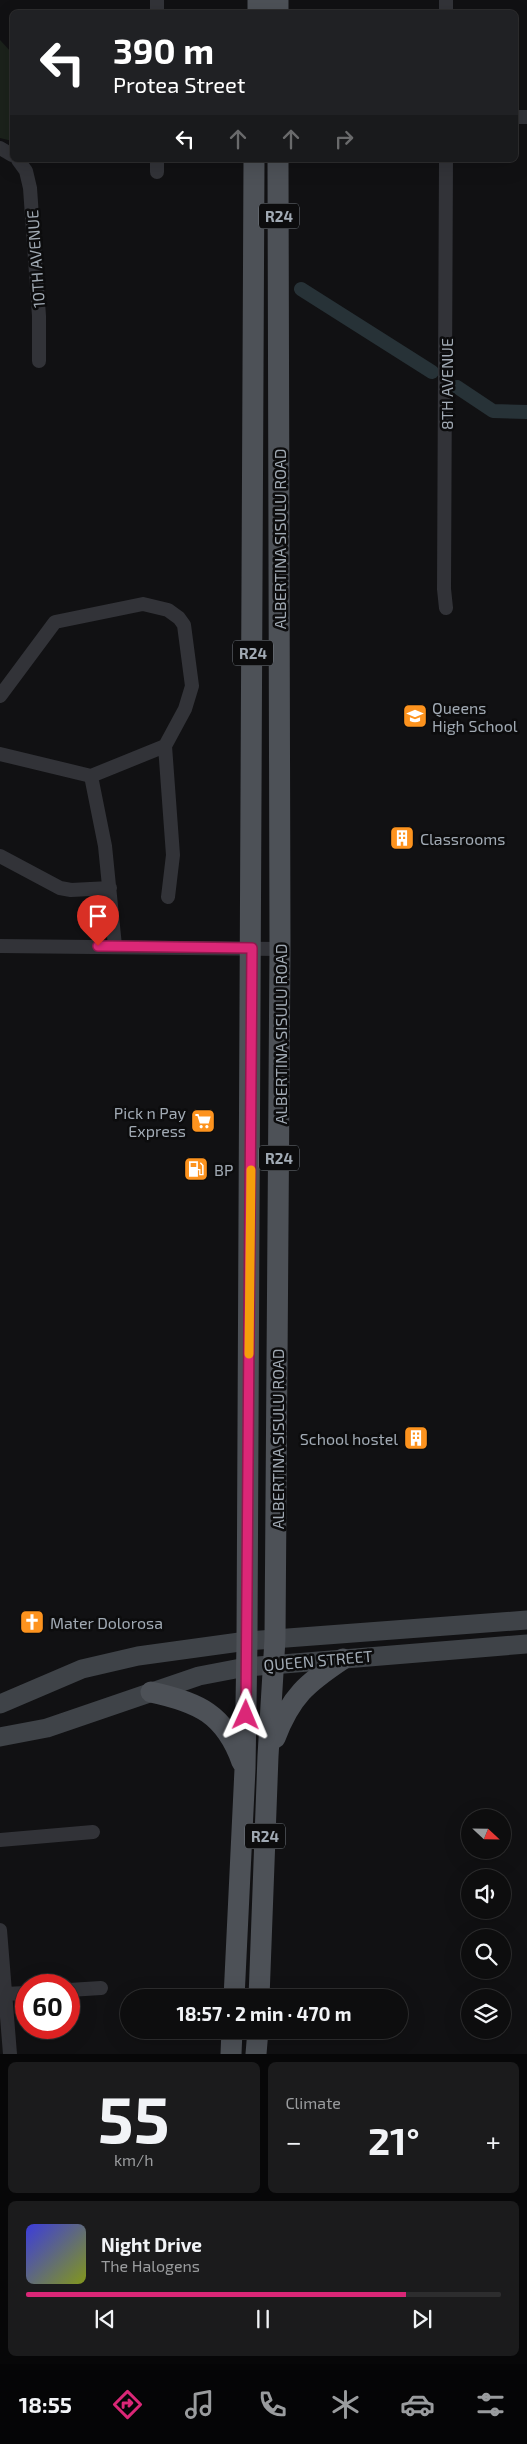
<!DOCTYPE html>
<html lang="en">
<head>
<meta charset="utf-8">
<style>
  body { margin:0; font-family:"Exo 2",sans-serif; background:#1b1b1c; color:#f1f3f6; height:100vh; display:flex; flex-direction:column; font-size:19px; white-space:nowrap }
  * { box-sizing:border-box; margin:0 }
  p { font-size:16px; color:#9a9c9e }
  .icon { flex:none; width:28px; height:28px; fill:none; stroke:currentColor; stroke-width:2; stroke-linecap:round; stroke-linejoin:round }
  .map { position:relative; height:2054px; overflow:hidden }
  .sheet { display:flex; flex-direction:column; gap:8px; padding:8px; background:#070708; flex:1 }
  .sheet>* { flex:none }
  .banner { position:absolute; left:10px; top:10px; width:508px; height:152px; border-radius:8px; box-shadow:0 5px 20px #0002,0 0 0 1px #2d2d2e; background:#202124; color:#fff; overflow:hidden }
  .needle { width:32px; rotate:112deg }
  .tools { position:absolute; left:461px; top:1809px; display:grid; gap:10px }
  .tools a { display:grid; place-items:center; width:50px; height:50px; border-radius:50%; background:#0d0d0e; box-shadow:0 5px 20px #0002,0 0 0 1px #2d2d2e; font-size:25px }
  .speed { position:absolute; left:15px; top:1974px; display:flex; gap:10px; font-size:25px; font-weight:700; text-align:center }
  .speed>* { display:grid; place-content:center; width:65px; height:65px; border-radius:50%; background:#0d0d0e; box-shadow:0 5px 20px #0002,0 0 0 1px #2d2d2e; line-height:1 }
  .speed .limit { border:8px solid #d22; background:#fff; color:#111 }
  .pin { position:absolute; display:grid; place-items:center; width:42px; height:42px; color:#fff; margin:-51px -21px; border-radius:50% 50% 50% 0; rotate:-45deg; box-shadow:0 0 5px #0007 }
  .pin .icon { rotate:45deg }
  .me { position:absolute; width:55px; margin:-28px; rotate:1deg; stroke-linejoin:round; filter:drop-shadow(0 0 4px #0008) }
  .turn { display:flex; align-items:center; gap:18px; height:105px; padding:0 20px; font-size:22px }
  .turn .icon { width:65px; height:65px; stroke-width:2.5 }
  .turn b { display:block; font-size:35px; line-height:42px }
  .lanes { display:flex; align-items:center; height:48px; padding:0 20px; background:#0003; justify-content:center; gap:25px; direction:ltr }
  .lanes .off { opacity:.35 }
  .big { font-size:38px; font-weight:700; line-height:1.1 }
  .sheet .widget { flex:1; display:flex; flex-direction:column; justify-content:center; gap:8px; min-width:0; padding:0 18px; border-radius:8px; background:#1b1b1c }
  .sheet .dial { align-items:center; gap:0 }
  .dial b { font-size:65px; line-height:1 }
  .song { display:flex; align-items:center; gap:15px }
  .cover { width:60px; height:60px; border-radius:8px; background:linear-gradient(135deg,hsl(240 70% 55%),hsl(70 70% 35%)) }
  .played { height:5px; border-radius:2px; background:linear-gradient(90deg,#db2777 80%,#2d2d2e 80%) }
  .keys { display:flex; justify-content:space-around; direction:ltr }
  .heat { display:flex; justify-content:space-between; align-items:center; font-size:28px; direction:ltr }
  .sheet .tiles { flex:1; display:grid; gap:8px; grid-template-columns:1fr 1fr }
  .widget:last-child { grid-column:span 2 }
  .trip { position:absolute; left:120px; top:1989px; width:288px; height:50px; border-radius:25px; background:#0d0d0e; box-shadow:0 5px 20px #0002,0 0 0 1px #2d2d2e; font-weight:700; line-height:50px; text-align:center }
  .tab-bar { display:flex; height:80px; justify-content:space-around; align-items:center; background:#050506; color:#9a9c9e }
  .tab-bar .icon { width:35px; height:35px }
  .tab-bar .on { color:#db2777 }
  .tab-bar b { font-size:22px; color:#f1f3f6 }
  .map>svg:first-child { display:block }
  .green { fill:#1b221b }
  .lines { fill:none; stroke-linecap:round; stroke-linejoin:round }
  .canal { stroke:#273237; stroke-width:14 }
  .minor { stroke:#323338; stroke-width:14 }
  .secondary { stroke:#3f4348; stroke-width:19 }
  .primary { stroke:#4d5157; stroke-width:21 }
  .route-casing { stroke:#8e194d; stroke-width:12 }
  .route { stroke:#db2777; stroke-width:9 }
  .slow { stroke:#f59e0b; stroke-width:9 }
  .labels { text-anchor:middle; dominant-baseline:central; stroke-width:5; stroke-linejoin:round; paint-order:stroke }
  .shield { fill:#0c0c0d; stroke:#747b82; stroke-width:1 }
  .shield-label { font-size:15px; font-weight:bold; fill:#a1aab4 }
  .street-label { font-size:16px; fill:#a1aab4; stroke:#0c0c0d }
  .poi-label { font-size:16px; fill:#a1aab4; stroke:#0c0c0d; text-anchor:start }
</style>
</head>
<body>
<div class="map">
<svg width="527" height="2054" viewBox="0 0 527 2054">
  <rect width="100%" height="100%" fill="#111113"/>
  <path class="green" d="M0,40L12,53V141L0,138Z"/>
  <g class="lines">
    <path class="canal" d="M301,289L432,372
      M457,387L493,411L527,412"/>
    <path class="minor" d="M157,12V0
      M446,12V0
      M515,117H527
      M0,148L12,155
      M18,160L26,171L30,188L39,316V361
      M157,160V172
      M446,160L444,589L446,608
      M0,696L55,622L143,604L168,610L179,618L184,625L192,686L185,709L165,746L91,776L0,754
      M165,746L173,855L168,897
      M91,776L105,846L115,946
      M0,856L60,888L71,890L110,888
      M0,946L280,949
      M0,1840L93,1832
      M0,1930L10,2054
      M69,1990L101,1988
      M5,1994L26,1993"/>
    <path class="secondary" d="M0,1704L82,1669L138,1656L247,1641L527,1620
      M0,1737L47,1728L199,1676L246,1667L527,1644"/>
    <path class="primary" d="M258,12V0
      M278,12V0
      M151,1692C198,1702 225,1714 242,1762
      M275,1738C291,1696 307,1683 343,1659
      M234,1998L245,1769L247,1641L254,160
      M259,1998L268,1756L275,1639L280,949L278,160
      M231,2054L232,2030
      M256,2054L258,2030"/>
  </g>
  <g class="lines">
    <defs>
      <path id="route" d="M98,946L252,948L246,1715"/>
    </defs>
    <use href="#route" class="route-casing"/>
    <use href="#route" class="route"/>
    <path class="slow" d="M249,1354L251,1170"/>
  </g>
  <defs>
    <symbol id="school-square" viewBox="-11 -11 22 22"><rect x="-9" y="-9" width="18" height="18" rx="4" fill="#fd931e" stroke="#0c0c0d"/><path d="M0-5L7-2L0 1L-7-2ZM-4 1L0 2.5L4 1V4Q0 6-4 4Z" fill="#fff"/></symbol>
    <symbol id="building-square" viewBox="-11 -11 22 22"><rect x="-9" y="-9" width="18" height="18" rx="4" fill="#fd931e" stroke="#0c0c0d"/><path d="M-4-6H4V6H1V3H-1V6H-4ZM-2.5-4.3h1.7v1.8h-1.7ZM.8-4.3h1.7v1.8H.8ZM-2.5-1h1.7V.8h-1.7ZM.8-1h1.7V.8H.8Z" fill="#fff"/></symbol>
    <symbol id="supermarket-square" viewBox="-11 -11 22 22"><rect x="-9" y="-9" width="18" height="18" rx="4" fill="#fd931e" stroke="#0c0c0d"/><path d="M-6-5.5h2.5l.6 2H6L4.5 2H-2.5L-4.4-4H-6ZM-1.5 3.2a1.3 1.3 0 1 0 .1 0ZM3 3.2a1.3 1.3 0 1 0 .1 0Z" fill="#fff"/></symbol>
    <symbol id="fuel-square" viewBox="-11 -11 22 22"><rect x="-9" y="-9" width="18" height="18" rx="4" fill="#fd931e" stroke="#0c0c0d"/><path d="M-5.5-6h7V0h2V4h1.3V-2.5L3-4.5l.8-.8L6-3V5H2.5V1h-1V6h-7ZM-4.2-4.7v3.2H.2V-4.7Z" fill="#fff"/></symbol>
    <symbol id="church-square" viewBox="-11 -11 22 22"><rect x="-9" y="-9" width="18" height="18" rx="4" fill="#fd931e" stroke="#0c0c0d"/><path d="M-1.2-6h2.4v3.5h3.3v2.4h-3.3V6h-2.4V-.1h-3.3v-2.4h3.3Z" fill="#fff"/></symbol>
  </defs>
  <g fill-rule="evenodd">
    <use href="#school-square" x="401" y="702" width="28" height="28"/>
    <use href="#building-square" x="388" y="824" width="28" height="28"/>
    <use href="#supermarket-square" x="189" y="1107" width="28" height="28"/>
    <use href="#fuel-square" x="182" y="1155" width="28" height="28"/>
    <use href="#building-square" x="402" y="1424" width="28" height="28"/>
    <use href="#church-square" x="18" y="1608" width="28" height="28"/>
  </g>
  <g class="labels">
    <g class="shield">
      <rect x="259" y="203.5" width="40" height="25" rx="4"/>
      <rect x="233" y="640.5" width="40" height="25" rx="4"/>
      <rect x="259" y="1145.5" width="40" height="25" rx="4"/>
      <rect x="245" y="1823.5" width="40" height="25" rx="4"/>
    </g>
    <g class="shield-label">
      <text x="279" y="216">R24</text>
      <text x="253" y="653">R24</text>
      <text x="279" y="1158">R24</text>
      <text x="265" y="1836">R24</text>
    </g>
    <g class="street-label">
      <text transform="translate(35 259) rotate(-94)">10TH AVENUE</text>
      <text transform="translate(446 384) rotate(-90)">8TH AVENUE</text>
      <text transform="translate(279 539) rotate(-90)">ALBERTINA SISULU ROAD</text>
      <text transform="translate(280 1034) rotate(-90)">ALBERTINA SISULU ROAD</text>
      <text transform="translate(277 1439) rotate(-90)">ALBERTINA SISULU ROAD</text>
      <text transform="translate(318 1660) rotate(-5)">QUEEN STREET</text>
    </g>
    <g class="poi-label">
      <text x="432" y="707">Queens<tspan x="432" dy="18">High School</tspan></text>
      <text x="420" y="838">Classrooms</text>
      <text x="186" y="1112" text-anchor="end">Pick n Pay<tspan x="186" dy="18">Express</tspan></text>
      <text x="214" y="1169">BP</text>
      <text x="398" y="1438" text-anchor="end">School hostel</text>
      <text x="50" y="1622">Mater Dolorosa</text>
    </g>
  </g>
</svg>
<div class="tools">
<a><svg class="needle" viewBox="-14 -14 28 28"><path d="M0-13l5 13h-10z" fill="#e53935"/><path d="M0 13l5-13h-10z" fill="#9a9c9e"/></svg></a>
<a><svg class="icon" aria-label="sound" viewBox="0 0 24 24"><path d="M4 9h4l5-4v14l-5-4H4zM17 9q2 3 0 6"/></svg></a>
<a><svg class="icon" aria-label="search" viewBox="0 0 24 24"><circle cx="10" cy="10" r="6"/><path d="M15 15l6 6"/></svg></a>
<a><svg class="icon" aria-label="layers" viewBox="0 0 24 24"><path d="M12 4l9 5-9 5-9-5zM3 14l9 5 9-5"/></svg></a>
</div>
<div class="speed"><div class="limit">60</div></div>
<div class="pin" style="left:98px;top:946px;background:#d93025"><svg class="icon" aria-label="arrive" viewBox="0 0 24 24"><path d="M6 21V4h12l-3 4 3 4H6"/></svg></div>
<svg class="me" style="left:246px;top:1715px" viewBox="-20 -20 40 40"><path d="M0-17L14 15 0 8-14 15z" fill="#db2777" stroke="#fff" stroke-width="4"/></svg>
<div class="trip">18:57 · 2 min · 470 m</div>
<div class="banner">
<div class="turn"><svg class="icon" aria-label="left" viewBox="0 0 24 24"><path d="M17 20v-9H6M10 6l-5 5 5 5"/></svg><div><b>390 m</b>Protea Street</div></div>
<div class="lanes"><svg class="icon" aria-label="left" viewBox="0 0 24 24"><path d="M17 20v-9H6M10 6l-5 5 5 5"/></svg><svg class="icon off" aria-label="ahead" viewBox="0 0 24 24"><path d="M12 20V5M6 11l6-6 6 6"/></svg><svg class="icon off" aria-label="ahead" viewBox="0 0 24 24"><path d="M12 20V5M6 11l6-6 6 6"/></svg><svg class="icon off" aria-label="right" viewBox="0 0 24 24"><path d="M7 20v-9h11M14 6l5 5-5 5"/></svg></div>
</div>
</div>
<section class="sheet">
<div class="tiles">
<div class="widget dial"><b>55</b><p>km/h</p></div>
<div class="widget"><p>Climate</p>
<div class="heat"><a>−</a><b class="big">21°</b><a>+</a></div>
</div>
<div class="widget">
<div class="song"><i class="cover"></i><div><b>Night Drive</b><p>The Halogens</p></div></div>
<div class="played"></div>
<div class="keys"><svg class="icon" aria-label="previous" viewBox="0 0 24 24"><path d="M18 5L8 12l10 7zM5 5v14"/></svg><svg class="icon" aria-label="pause" viewBox="0 0 24 24"><path d="M8 5v14M16 5v14"/></svg><svg class="icon" aria-label="next" viewBox="0 0 24 24"><path d="M6 5l10 7-10 7zM19 5v14"/></svg></div>
</div>
</div>
</section>
<nav class="tab-bar">
<b>18:55</b>
<svg class="icon on" aria-label="directions" viewBox="0 0 24 24"><path d="M12 3l9 9-9 9-9-9zM9 14v-3h6M13 9l2 2-2 2"/></svg>
<svg class="icon" aria-label="music" viewBox="0 0 24 24"><path d="M9 18V5l10-2v13"/><circle cx="6" cy="18" r="3"/><circle cx="16" cy="16" r="3"/></svg>
<svg class="icon" aria-label="phone" viewBox="0 0 24 24"><path d="M5 4h4l2 5-3 2q2 4 5 5l2-3 5 2v4C11 20 4 13 5 4z"/></svg>
<svg class="icon" aria-label="climate" viewBox="0 0 24 24"><path d="M12 3v18M4 7l16 10M4 17L20 7"/></svg>
<svg class="icon" aria-label="car" viewBox="0 0 24 24"><path d="M5 17H2v-5l4-1 3-4h7l3 4 3 1v5h-3M9 17h6M6 11h13"/><circle cx="7" cy="17" r="2"/><circle cx="17" cy="17" r="2"/></svg>
<svg class="icon" aria-label="filters" viewBox="0 0 24 24"><path d="M4 7h16M4 17h16"/><circle cx="9" cy="7" r="2"/><circle cx="15" cy="17" r="2"/></svg>
</nav>
</body>
</html>
